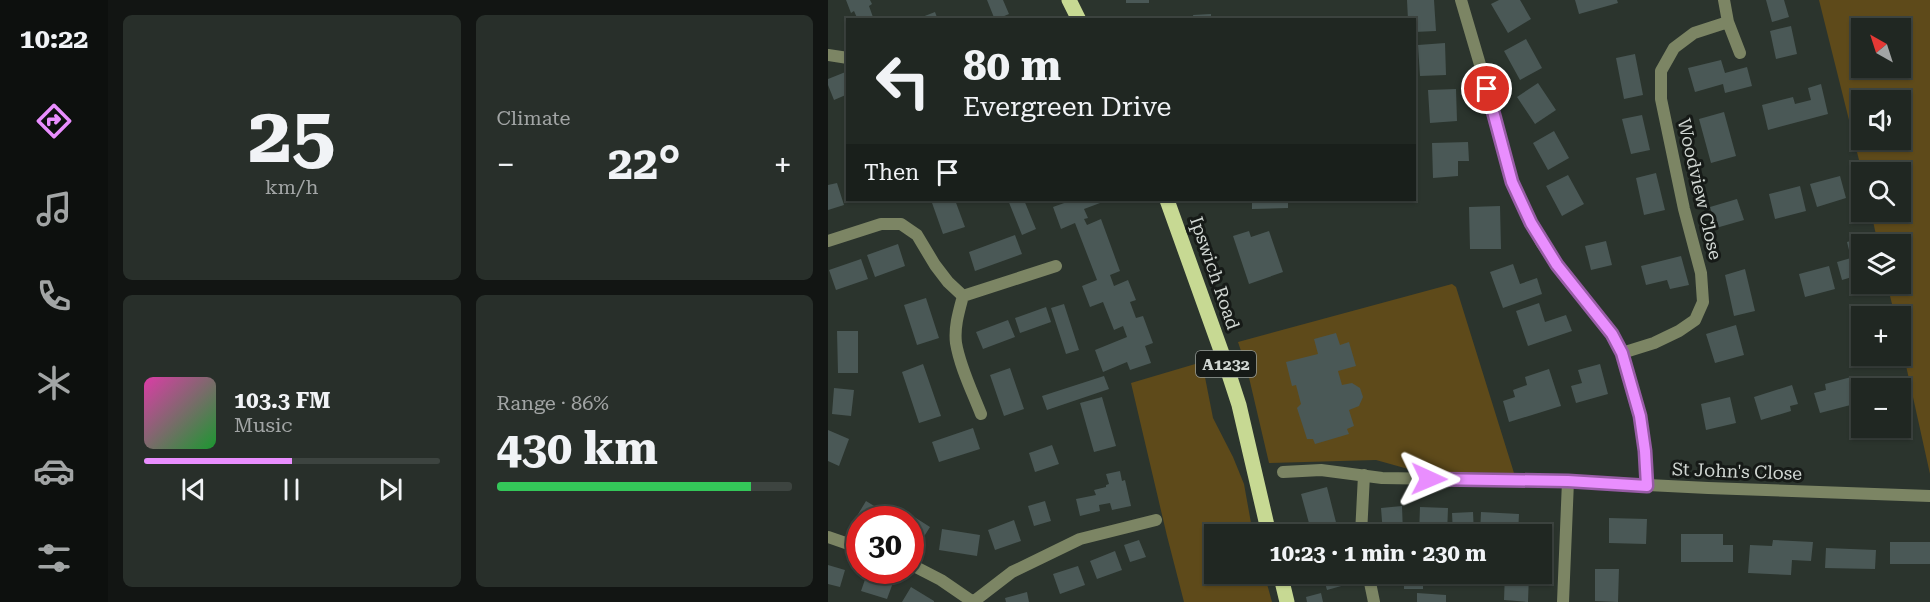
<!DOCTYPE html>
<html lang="en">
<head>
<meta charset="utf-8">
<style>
  body { margin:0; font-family:"Roboto Serif",serif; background:#282f2a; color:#f1f3f6; height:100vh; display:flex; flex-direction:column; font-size:22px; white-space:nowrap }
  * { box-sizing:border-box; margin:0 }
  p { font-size:20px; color:#a2a5a5 }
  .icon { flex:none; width:33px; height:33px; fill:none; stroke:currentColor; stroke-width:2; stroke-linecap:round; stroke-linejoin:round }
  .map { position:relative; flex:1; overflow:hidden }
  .details { display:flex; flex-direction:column; gap:15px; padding:15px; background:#121513; width:720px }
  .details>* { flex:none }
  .hud { position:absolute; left:18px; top:18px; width:570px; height:183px; border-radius:0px; box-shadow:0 2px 4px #0004,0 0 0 2px #3d4440; background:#202722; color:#f1f3f6; overflow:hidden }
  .needle { width:39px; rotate:321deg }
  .controls { position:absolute; left:1023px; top:18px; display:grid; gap:12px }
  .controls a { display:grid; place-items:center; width:60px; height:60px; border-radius:0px; background:#202722; box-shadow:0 2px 4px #0004,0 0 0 2px #3d4440; font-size:30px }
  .speed { position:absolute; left:18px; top:506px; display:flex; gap:12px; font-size:30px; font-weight:700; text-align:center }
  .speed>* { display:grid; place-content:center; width:78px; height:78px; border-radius:50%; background:#202722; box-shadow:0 2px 4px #0004,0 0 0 2px #3d4440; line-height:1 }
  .speed .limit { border:9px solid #d22; background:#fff; color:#111 }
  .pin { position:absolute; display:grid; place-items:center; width:51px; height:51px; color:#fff; margin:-26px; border:3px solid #fff; border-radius:50%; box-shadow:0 2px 6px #0007 }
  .me { position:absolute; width:66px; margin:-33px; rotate:91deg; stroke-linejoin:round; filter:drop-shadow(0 0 4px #0008) }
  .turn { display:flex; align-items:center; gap:21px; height:126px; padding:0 18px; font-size:27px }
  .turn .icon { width:78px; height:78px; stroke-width:2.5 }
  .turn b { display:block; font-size:42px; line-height:51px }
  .then { display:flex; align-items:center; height:57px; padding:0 18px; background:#0003; gap:12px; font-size:22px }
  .big { font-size:45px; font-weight:700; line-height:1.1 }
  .details .tile { flex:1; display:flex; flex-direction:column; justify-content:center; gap:9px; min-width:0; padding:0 21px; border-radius:9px; background:#282f2a }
  .details .dial { align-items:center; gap:0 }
  .dial b { font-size:78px; line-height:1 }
  .song { display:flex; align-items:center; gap:18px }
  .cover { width:72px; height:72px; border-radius:9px; background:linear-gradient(135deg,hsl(320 70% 55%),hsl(130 70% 35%)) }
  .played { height:6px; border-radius:3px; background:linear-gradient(90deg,#e98efe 50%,#3d4440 50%) }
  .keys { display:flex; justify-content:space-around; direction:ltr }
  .heat { display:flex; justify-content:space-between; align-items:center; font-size:33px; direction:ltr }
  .charge { height:9px; border-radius:4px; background:linear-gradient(90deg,#34c759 86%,#3d4440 0) }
  .details .tiles { flex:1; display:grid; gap:15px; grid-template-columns:repeat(2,1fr) }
  .trip { position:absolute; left:376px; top:524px; width:348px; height:60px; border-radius:0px; background:#202722; box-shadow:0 2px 4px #0004,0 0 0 2px #3d4440; font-weight:700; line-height:60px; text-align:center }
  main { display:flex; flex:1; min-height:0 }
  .tabs { display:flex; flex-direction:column; width:108px; justify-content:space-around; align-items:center; background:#0d100e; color:#a2a5a5 }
  .tabs .icon { width:42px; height:42px }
  .tabs .active { color:#e98efe }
  .tabs b { font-size:27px; color:#f1f3f6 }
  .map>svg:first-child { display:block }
  .green { fill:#5e4a1a; fill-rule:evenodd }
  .building { fill:#4a5856 }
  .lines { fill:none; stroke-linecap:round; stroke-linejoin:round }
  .minor { stroke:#7c8564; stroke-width:12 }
  .primary { stroke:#c7d993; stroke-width:15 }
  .route-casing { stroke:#975ca5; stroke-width:15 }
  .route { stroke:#e98efe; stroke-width:10 }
  .labels { text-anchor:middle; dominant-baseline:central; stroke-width:6; stroke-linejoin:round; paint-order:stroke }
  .shield { fill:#161a17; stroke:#999e9b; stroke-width:1.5 }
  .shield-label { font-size:16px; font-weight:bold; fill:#d1d7d3 }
  .street-label { font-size:18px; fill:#d1d7d3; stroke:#161a17 }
</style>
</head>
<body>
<main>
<nav class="tabs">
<b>10:22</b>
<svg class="icon active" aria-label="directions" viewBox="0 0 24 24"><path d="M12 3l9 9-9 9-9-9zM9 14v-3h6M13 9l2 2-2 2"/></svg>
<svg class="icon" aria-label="music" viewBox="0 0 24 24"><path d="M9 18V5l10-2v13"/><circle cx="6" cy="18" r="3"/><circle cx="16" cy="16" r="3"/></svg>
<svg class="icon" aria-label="phone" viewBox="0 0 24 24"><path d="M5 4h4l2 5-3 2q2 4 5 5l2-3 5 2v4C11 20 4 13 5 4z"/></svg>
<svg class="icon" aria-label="climate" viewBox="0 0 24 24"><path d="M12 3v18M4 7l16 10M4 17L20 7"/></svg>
<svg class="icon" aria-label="car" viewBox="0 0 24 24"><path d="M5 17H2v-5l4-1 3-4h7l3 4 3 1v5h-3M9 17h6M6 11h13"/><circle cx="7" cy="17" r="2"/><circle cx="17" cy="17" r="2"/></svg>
<svg class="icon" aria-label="filters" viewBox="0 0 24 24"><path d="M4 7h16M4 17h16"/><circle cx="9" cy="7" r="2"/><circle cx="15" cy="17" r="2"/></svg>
</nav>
<section class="details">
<div class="tiles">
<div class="tile dial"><b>25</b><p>km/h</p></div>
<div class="tile"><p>Climate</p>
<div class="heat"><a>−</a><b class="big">22°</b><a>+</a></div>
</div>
<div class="tile">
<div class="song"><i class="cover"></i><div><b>103.3 FM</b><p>Music</p></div></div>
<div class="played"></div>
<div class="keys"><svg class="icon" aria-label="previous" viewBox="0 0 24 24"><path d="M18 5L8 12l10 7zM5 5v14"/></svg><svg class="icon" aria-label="pause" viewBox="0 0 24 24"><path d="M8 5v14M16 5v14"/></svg><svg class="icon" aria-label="next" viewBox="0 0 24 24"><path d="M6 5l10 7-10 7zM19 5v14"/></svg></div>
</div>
<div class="tile"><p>Range · 86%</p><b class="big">430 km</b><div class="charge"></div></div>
</div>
</section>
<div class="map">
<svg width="1102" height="602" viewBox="0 0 1102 602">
  <rect width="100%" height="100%" fill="#2b342d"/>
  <path class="green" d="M991,0H1102V474L1073,343L1072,316H1067L1059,284H1072V244H1050L1043,212H1072V172H1034ZM1034,28H1072V68H1034ZM1034,100H1072V140H1034Z
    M624,284L628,287L686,473L591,472L548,460L441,463L419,369L410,342Z
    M374,362L385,418L405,457L416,484L425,534H387V573H436L444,602H356L339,536L303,383Z"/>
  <path class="building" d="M18,0H42L44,4L41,6L46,20H30L26,11L23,13Z
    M159,0H175L181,14L167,20Z
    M298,0H321V3H298Z
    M579,0H606L608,31L586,32V20H580Z
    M671,0H692L703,19L680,33L663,4Z
    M747,0H789L790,3L751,14Z
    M938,0H956L961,17L944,22Z
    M107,12L110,20H89V19Z
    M383,14V20H366L365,15Z
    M963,26L969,54L948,59L942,31Z
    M698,39L714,68L692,80L676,51Z
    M617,43L618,75L592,76L590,45Z
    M807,54L815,95L796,99L788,58Z
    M893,60L897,73L919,67L924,86L897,93L895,84L867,92L860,68Z
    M20,71V94L6,100L0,85V79Z
    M710,83L728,110L707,124L689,97Z
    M993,84L1000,114L940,130L934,105L965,97L967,104L983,100L980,88Z
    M628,89L629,121L602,123L600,90Z
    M896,112L908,156L883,163L871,119Z
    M814,115L822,150L803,154L794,119Z
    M726,131L741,158L720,170L705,143Z
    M640,142L641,161H630V176L605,178L604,143Z
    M828,173L837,210L816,215L808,178Z
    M740,175L756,204L734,216L718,186Z
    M1012,176L1018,198L989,207L982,184Z
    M9,183L16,205L0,210V185Z
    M972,186L978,211L947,219L941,194Z
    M909,199L916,220L888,228L882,207Z
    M103,200H127L137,227L115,234Z
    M180,200H196L208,229L194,235Z
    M238,200H270L272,203L256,209L260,218L256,219L259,225L273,219L292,271L282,275L286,286L300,280L308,300L302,302L308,318L315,316L325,343L317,346L323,363L302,370L299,362L275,372L267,350L299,337L295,326L286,330L275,302L262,307L254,286L269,280L247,223L233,229L225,207L239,202Z
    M424,200H460V208L424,209Z
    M672,206L673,249H642L641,207Z
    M421,231L423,237L441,231L455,272L421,284L405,236Z
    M187,235L194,254L147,271L141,252Z
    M1036,237L1038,244H1034V274L1014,280L1009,262L1023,258L1019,242Z
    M778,241L784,265L763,270L757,246Z
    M70,244L77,266L47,277L39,255Z
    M853,256L861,285L842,289L839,280L818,285L813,266Z
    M33,259L40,279L8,290L1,270Z
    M685,264L692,284L709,278L714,294L675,308L662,272Z
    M1001,266L1007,289L977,297L971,274Z
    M917,269L927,311L906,316L897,275Z
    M98,298L111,338L89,345L76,305Z
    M711,303L717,322L738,315L744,331L700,346L688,311Z
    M236,304L251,350L238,354L223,308Z
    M218,307L223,322L192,333L187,318Z
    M180,320L187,337L155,349L148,332Z
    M908,325L916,355L887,363L878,334Z
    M9,331H30V373H10Z
    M508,333L512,345L521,342L528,366L510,371L514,385L524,383L532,388L535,397L531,406L521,410L526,426L519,429L521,434L487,444L485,439H479L469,408L473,404L468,385L464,386L458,362L490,354L486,339Z
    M95,364L113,416L91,423L74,372Z
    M772,364L780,394L748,403L743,386L754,383L750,370Z
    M182,368L196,409L176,416L162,375Z
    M721,369L733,406L681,422L675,401L687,397L685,390L699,385L697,377Z
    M276,376L281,389L219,410L214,396Z
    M1027,376L1028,381L1042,377L1045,388H1034V402L992,413L986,393L998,390L997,384Z
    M964,385L970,404L962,406L963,411L933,420L926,397Z
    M6,388L26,390L23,416L4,414Z
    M274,397L288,446L266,452L252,403Z
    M902,397L908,423L878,430L873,404Z
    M145,428L152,449L111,462L104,442Z
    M0,430L21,439L11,466L0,461Z
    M224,445L231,464L207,472L201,453Z
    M292,471L294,481L297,480L303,506L284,510L282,503L271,505L272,511L252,516L248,499L268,495L266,490L278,487V485L281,484L278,474Z
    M499,487L511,534H484L473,494Z
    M38,501L61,515L59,519H32V524L26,521Z
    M217,501L223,521L206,526L200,506Z
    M574,506L575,533L555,534L553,508Z
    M592,507L620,508L619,534H591Z
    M645,512L646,534H625L624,513Z
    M653,512L691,514L690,534H652Z
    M80,513L102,527L90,546L82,542V519H76Z
    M781,518L819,519L818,544L781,543Z
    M186,520L193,541L167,550L160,530Z
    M114,529L152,535L149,556L111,550Z
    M853,534H895V545H905V562H853Z
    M311,540L318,557L302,562L296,545Z
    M945,540L985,542L983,561L964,560L963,575L920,573L922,545L944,546Z
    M1062,542H1102V564H1062Z
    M998,548L1048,550L1047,569L997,568Z
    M287,551L294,570L269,579L262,561Z
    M0,565L17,570L12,587L0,584Z
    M250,566L257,585L232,594L225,574Z
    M767,569H791L790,602L767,601Z
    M40,571L66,580L59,599L33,591Z
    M494,573H522L524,583L499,590Z
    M576,573H595V589H576Z
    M677,573H701L700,602L676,600Z
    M83,587L106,601V602H74Z
    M199,592L201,602H178L177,598Z
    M493,593L495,602H479L478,597Z
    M589,593L618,595V602H589Z"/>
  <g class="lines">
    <path class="minor" d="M633,0L653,68L684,182L713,242L729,265L784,334L794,353L812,416L817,451L819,486
      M896,0L900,22L912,53
      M0,55L20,58
      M0,241L53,224H73L89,235L107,265L120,282L135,296
      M135,296C131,311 126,327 128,343C132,367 144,391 153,414
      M135,296L228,266
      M794,353L826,343L851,331L867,320L875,302L873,273L856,209L833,99V71L846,48L866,33L900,22
      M455,472L493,470L554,478L740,481L880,488L1102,496
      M533,534L536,475
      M0,537L32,548
      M82,564L113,580L145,602
      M540,573L546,602
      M145,602L184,572L252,539L328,520
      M735,602L740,481"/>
    <path class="primary" d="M241,0L251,20
      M339,200L396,359L411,405L441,534
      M452,573L459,602"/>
  </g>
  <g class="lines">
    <defs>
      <path id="route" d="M601,479L740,481L819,486L817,451L812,416L794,353L784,334L729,265L703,223L684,182L659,89"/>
    </defs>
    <use href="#route" class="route-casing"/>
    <use href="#route" class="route"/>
  </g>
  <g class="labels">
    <rect class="shield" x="368" y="351" width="60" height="26" rx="4.5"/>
    <g class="shield-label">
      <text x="398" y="364">A1232</text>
    </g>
    <g class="street-label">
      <text transform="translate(872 189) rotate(77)">Woodview Close</text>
      <text transform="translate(387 273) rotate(71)">Ipswich Road</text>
      <text transform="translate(909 471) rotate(2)">St John's Close</text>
    </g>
  </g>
</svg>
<div class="controls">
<a><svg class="needle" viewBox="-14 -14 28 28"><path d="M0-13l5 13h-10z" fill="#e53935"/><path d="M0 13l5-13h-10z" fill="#a2a5a5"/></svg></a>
<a><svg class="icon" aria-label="sound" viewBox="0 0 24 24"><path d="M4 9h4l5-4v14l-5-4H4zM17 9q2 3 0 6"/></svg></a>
<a><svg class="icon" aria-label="search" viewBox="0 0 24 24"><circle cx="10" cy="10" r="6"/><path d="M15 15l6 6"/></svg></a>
<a><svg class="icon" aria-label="layers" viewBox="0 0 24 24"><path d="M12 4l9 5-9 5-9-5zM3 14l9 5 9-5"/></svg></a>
<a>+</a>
<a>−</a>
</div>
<div class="speed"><div class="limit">30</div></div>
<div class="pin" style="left:659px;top:89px;background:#d93025"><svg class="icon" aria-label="arrive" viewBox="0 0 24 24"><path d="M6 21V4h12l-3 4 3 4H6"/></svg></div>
<svg class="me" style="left:601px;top:479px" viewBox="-20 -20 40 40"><path d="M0-17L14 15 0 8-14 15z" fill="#e98efe" stroke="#fff" stroke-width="4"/></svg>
<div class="trip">10:23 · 1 min · 230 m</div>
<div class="hud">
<div class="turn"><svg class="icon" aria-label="left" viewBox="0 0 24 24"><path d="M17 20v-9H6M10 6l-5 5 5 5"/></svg><div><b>80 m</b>Evergreen Drive</div></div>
<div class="then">Then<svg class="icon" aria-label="arrive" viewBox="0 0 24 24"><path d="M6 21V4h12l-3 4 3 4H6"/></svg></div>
</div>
</div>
</main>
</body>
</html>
